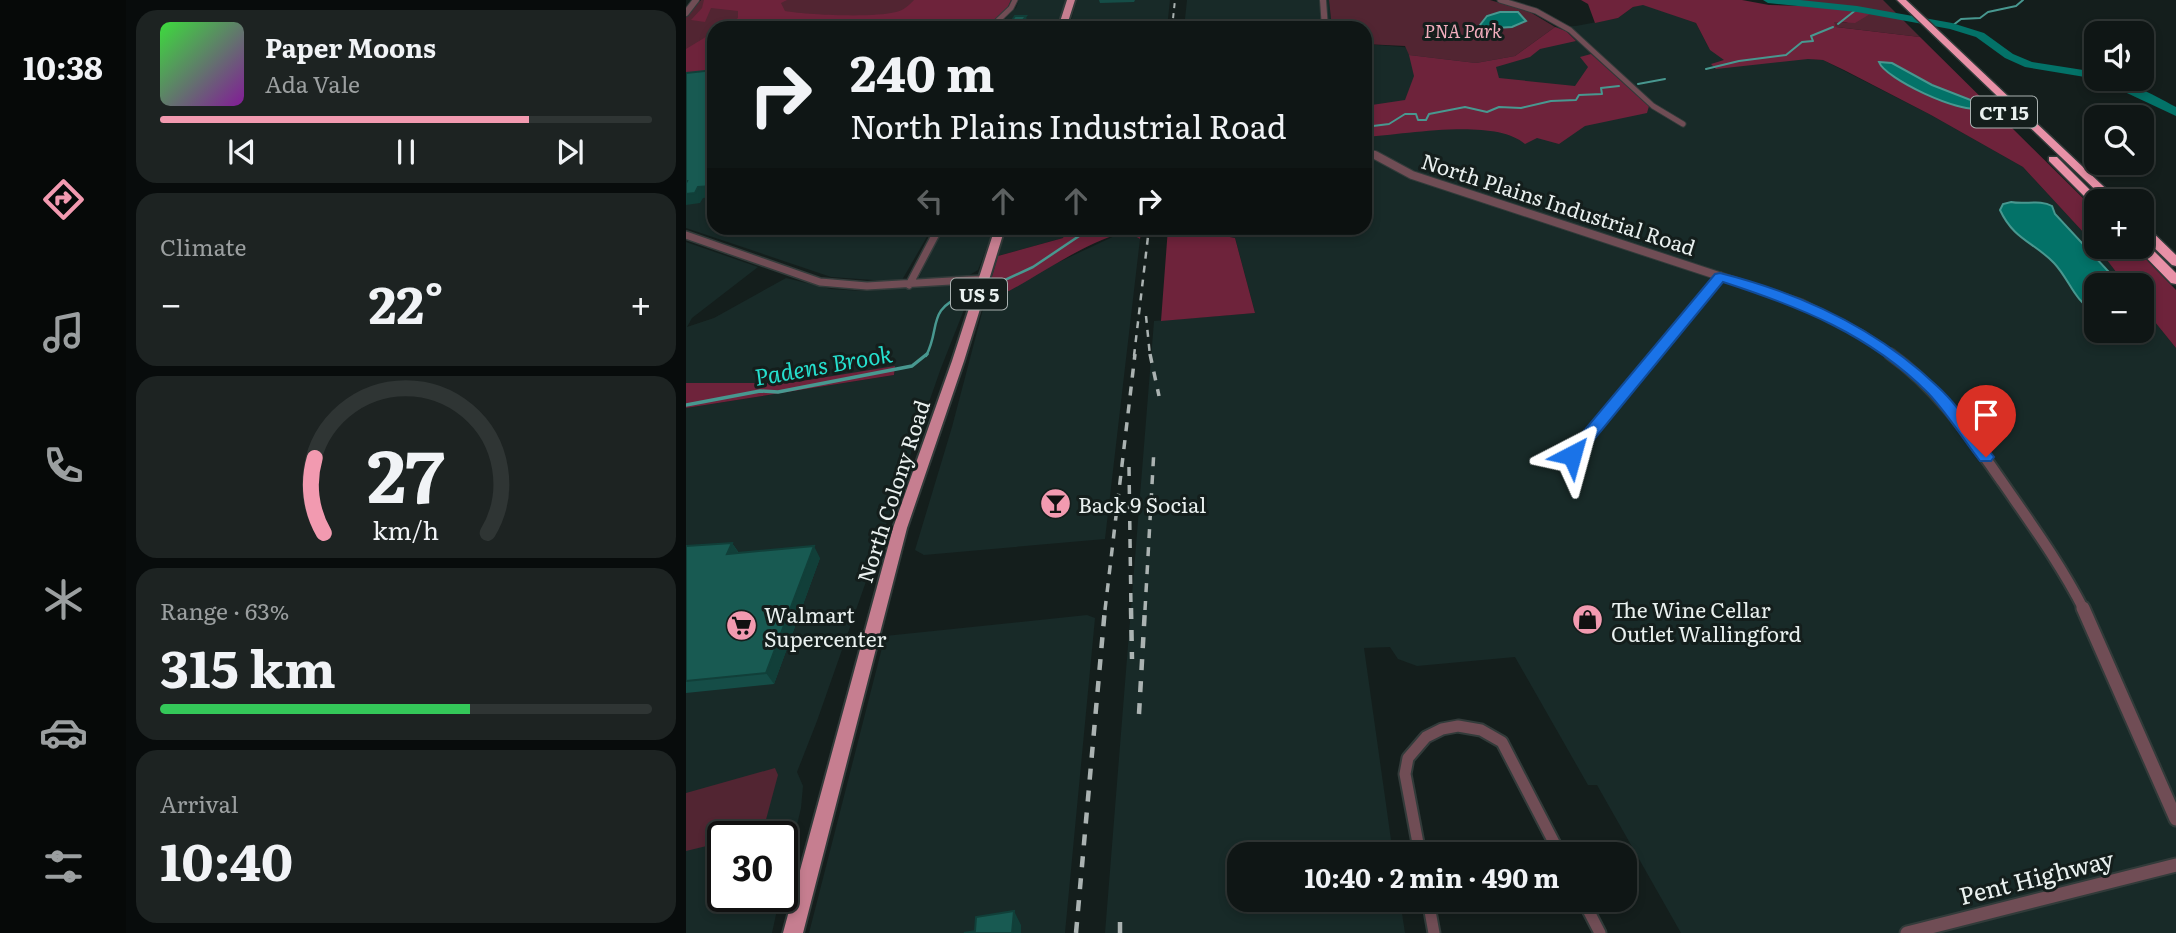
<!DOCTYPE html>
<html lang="en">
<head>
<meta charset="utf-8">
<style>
  body { margin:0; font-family:Literata,serif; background:#1d2322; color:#f1f3f6; height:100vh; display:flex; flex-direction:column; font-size:26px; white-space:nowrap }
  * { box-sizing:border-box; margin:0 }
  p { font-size:23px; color:#9b9fa0 }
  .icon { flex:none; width:38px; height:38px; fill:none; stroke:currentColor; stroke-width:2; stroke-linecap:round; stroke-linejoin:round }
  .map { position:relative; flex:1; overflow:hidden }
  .details { display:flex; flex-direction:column; gap:10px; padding:10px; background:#080c0c; width:560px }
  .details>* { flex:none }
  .guide { position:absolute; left:21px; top:21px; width:665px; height:214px; border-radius:21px; box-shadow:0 4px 10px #0003,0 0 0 2px #2f3534; background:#0f1615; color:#f1f3f6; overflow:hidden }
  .buttons { position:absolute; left:1398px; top:21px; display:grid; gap:14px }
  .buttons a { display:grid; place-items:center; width:70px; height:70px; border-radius:14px; background:#0f1615; box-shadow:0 4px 10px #0003,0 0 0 2px #2f3534; font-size:35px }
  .speed { position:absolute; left:21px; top:821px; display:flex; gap:14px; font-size:35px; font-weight:700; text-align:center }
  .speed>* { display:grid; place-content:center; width:91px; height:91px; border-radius:50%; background:#0f1615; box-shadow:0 4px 10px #0003,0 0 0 2px #2f3534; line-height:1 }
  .speed .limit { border:4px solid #111; border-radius:10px; background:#fff; color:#111 }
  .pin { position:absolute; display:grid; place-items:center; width:60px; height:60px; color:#fff; margin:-72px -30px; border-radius:50% 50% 50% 0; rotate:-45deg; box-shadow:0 0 7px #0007 }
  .pin .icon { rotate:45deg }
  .me { position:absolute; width:77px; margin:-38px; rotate:39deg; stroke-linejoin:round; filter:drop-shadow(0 0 5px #0008) }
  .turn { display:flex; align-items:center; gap:24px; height:147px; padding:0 28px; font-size:32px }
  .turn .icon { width:91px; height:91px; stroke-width:2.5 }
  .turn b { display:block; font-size:49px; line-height:60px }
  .lanes { display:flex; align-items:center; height:66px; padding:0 28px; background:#0003; justify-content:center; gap:35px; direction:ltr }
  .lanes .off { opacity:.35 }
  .big { font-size:52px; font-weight:700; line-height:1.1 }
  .details .tile { flex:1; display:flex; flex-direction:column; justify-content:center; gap:10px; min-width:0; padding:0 24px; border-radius:21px; background:#1d2322 }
  .details .dial { align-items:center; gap:0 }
  .dial svg { height:182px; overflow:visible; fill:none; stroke:#2f3534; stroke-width:7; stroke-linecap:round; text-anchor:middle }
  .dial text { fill:#f1f3f6; stroke:none }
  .song { display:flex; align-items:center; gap:21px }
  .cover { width:84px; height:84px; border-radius:10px; background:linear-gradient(135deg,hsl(120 70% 55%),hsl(290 70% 35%)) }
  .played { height:7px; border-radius:4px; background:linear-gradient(90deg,#f29ab0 75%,#2f3534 75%) }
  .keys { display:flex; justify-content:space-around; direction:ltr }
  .heat { display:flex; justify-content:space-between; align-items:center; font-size:38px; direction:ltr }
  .charge { height:10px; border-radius:5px; background:linear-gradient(90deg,#34c759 63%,#2f3534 0) }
  .trip { position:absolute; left:541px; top:842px; width:410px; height:70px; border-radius:21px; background:#0f1615; box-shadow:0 4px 10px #0003,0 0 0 2px #2f3534; font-weight:700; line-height:70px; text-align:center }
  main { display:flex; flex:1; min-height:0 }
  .tabs { display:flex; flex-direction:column; width:126px; justify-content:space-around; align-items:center; background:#060908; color:#9b9fa0 }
  .tabs .icon { width:49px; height:49px }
  .tabs .on { color:#f29ab0 }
  .tabs b { font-size:32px; color:#f1f3f6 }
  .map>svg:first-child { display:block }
  .built { fill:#182a28 }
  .green { fill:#522532 }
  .forest { fill:#6e233b }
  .water { fill:#037268; stroke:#489890; stroke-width:2 }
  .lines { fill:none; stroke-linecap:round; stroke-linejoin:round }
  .stream-far2 { stroke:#489890; stroke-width:2 }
  .stream-far1 { stroke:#489890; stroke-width:2.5 }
  .stream { stroke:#489890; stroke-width:3.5 }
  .river { fill:#037268; fill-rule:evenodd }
  .minor-far3-casing { stroke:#323b3a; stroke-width:7 }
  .minor-far2-casing { stroke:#323b3a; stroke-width:10 }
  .minor-far1-casing { stroke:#323b3a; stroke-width:12 }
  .minor-casing { stroke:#323b3a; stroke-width:15 }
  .tertiary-far3-casing { stroke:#323b3a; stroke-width:8 }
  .tertiary-far2-casing { stroke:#323b3a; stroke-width:10 }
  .tertiary-far1-casing { stroke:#323b3a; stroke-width:14 }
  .tertiary-casing { stroke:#323b3a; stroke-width:17 }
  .primary-casing { stroke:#323b3a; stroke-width:4 }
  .motorway-casing { stroke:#323b3a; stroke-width:3 }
  .minor-far3 { stroke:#704d55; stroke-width:5 }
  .minor-far2 { stroke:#704d55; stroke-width:7 }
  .minor-far1 { stroke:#704d55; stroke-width:9 }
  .minor { stroke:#704d55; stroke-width:11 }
  .tertiary-far3 { stroke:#704d55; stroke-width:6 }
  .tertiary-far2 { stroke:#704d55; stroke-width:8 }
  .tertiary-far1 { stroke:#704d55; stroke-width:10 }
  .tertiary { stroke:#704d55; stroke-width:13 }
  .primary { fill:#c67e90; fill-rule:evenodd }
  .motorway { fill:#e891a7; fill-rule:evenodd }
  .rail-far3 { stroke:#abb3b2; stroke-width:2; stroke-dasharray:5 5; stroke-linecap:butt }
  .rail-far2 { stroke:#abb3b2; stroke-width:2.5; stroke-dasharray:7 7; stroke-linecap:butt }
  .rail-far1 { stroke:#abb3b2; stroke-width:3.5; stroke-dasharray:9 9; stroke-linecap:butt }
  .rail { stroke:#abb3b2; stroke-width:4.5; stroke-dasharray:11 11; stroke-linecap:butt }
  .wall { fill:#154d47 }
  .shaded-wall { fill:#113f39 }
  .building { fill:#185a52; stroke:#113f39; stroke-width:2 }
  .route { fill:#1a73e8; stroke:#114b97; stroke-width:2 }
  .labels { text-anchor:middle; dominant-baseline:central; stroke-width:6; stroke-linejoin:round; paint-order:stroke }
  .far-park-label { font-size:18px; font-style:italic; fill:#f3aebe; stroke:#141e1c }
  .shield { fill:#141e1c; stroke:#a9b1b0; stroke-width:2 }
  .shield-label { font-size:19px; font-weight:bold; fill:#e9f0ef }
  .street-label { font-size:21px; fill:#e9f0ef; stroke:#141e1c }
  .poi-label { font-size:21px; fill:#e9f0ef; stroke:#141e1c; text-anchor:start }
  .water-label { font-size:23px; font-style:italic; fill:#25dfcd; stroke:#141e1c }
  .near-street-label { font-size:24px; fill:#e9f0ef; stroke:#141e1c }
</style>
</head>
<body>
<main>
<nav class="tabs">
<b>10:38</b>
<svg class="icon on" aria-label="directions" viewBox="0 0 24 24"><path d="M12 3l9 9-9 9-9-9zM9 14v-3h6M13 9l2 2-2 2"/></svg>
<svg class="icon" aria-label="music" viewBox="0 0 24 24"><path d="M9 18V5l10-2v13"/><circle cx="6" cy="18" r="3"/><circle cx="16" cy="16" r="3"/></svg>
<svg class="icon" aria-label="phone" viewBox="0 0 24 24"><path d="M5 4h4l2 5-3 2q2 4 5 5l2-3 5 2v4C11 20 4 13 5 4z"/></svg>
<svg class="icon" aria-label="climate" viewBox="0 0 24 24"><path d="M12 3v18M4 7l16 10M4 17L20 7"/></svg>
<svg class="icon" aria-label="car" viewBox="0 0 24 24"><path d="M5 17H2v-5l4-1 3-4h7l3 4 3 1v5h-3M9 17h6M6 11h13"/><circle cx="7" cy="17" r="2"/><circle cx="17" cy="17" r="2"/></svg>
<svg class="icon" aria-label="filters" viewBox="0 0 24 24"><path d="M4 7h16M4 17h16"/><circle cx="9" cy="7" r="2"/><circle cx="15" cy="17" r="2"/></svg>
</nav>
<section class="details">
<div class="tile">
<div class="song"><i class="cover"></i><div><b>Paper Moons</b><p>Ada Vale</p></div></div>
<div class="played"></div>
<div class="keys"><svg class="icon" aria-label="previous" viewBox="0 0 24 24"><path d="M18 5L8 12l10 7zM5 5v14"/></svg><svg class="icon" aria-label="pause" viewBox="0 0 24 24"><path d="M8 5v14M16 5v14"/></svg><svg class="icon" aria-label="next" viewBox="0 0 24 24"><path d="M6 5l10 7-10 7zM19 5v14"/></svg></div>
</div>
<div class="tile"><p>Climate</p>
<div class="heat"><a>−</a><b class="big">22°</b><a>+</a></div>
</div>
<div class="tile dial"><svg viewBox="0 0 100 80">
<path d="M14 69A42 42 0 1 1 86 69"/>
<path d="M14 69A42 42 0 0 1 10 36" stroke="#f29ab0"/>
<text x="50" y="56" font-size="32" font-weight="700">27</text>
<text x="50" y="72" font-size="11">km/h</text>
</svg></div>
<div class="tile"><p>Range · 63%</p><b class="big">315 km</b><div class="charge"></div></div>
<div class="tile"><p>Arrival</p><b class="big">10:40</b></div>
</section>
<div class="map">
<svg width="1490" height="933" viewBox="0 0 1490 933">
  <rect width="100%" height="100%" fill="#141e1c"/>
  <path class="built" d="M333,0H379L371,28H310L330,8Z
    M391,0H484L481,28H383Z
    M501,0H643L646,28H498Z
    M957,4L1010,23L1024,50L1137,60L1245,115L1337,167L1411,247L1440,285H1410V331H1456V306L1490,348V933H995L911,785H902L829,657L731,666L712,659L704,647L678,648L707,854H553V900H714L719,933H419L468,321L569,313L549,238L496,228H679V44L829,56L869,27L890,26L932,18L947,7Z
    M28,74V228H246L216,280L201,281L145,277L0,228V76Z
    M256,228H308L292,270L280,277L232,280Z
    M321,228H381L377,238L312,256Z
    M435,233H445L454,239L419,539L238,555L229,550L266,427L302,290L309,292Z
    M0,242L72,267L6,318L1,327L28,318L100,278L145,289L176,291L271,284L285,292L255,368L131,721L111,772L117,786L115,808L96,888V836H37V896H94L86,933H0V408L208,375L209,367L103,383H0Z
    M401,615L409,618L379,933H123L199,636Z"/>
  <path class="green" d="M15,0H325L94,28H28V74L0,76V16Z
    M643,0H804L844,12L869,27L829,56L790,63L723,55L719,46L679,44V28H646Z
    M1098,0H1197L1234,37L1150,27L1147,21L1160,23L1183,14Z
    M89,768L92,775L78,827L60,836H37V842L0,851V793Z"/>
  <path class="forest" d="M18,0H101L95,3L99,11C121,15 188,18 210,12C218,10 222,6 228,0H325L321,9L300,28H36L52,18V11L25,8L19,22L5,20L16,8Z
    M895,0H1056L1083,5L1150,7L1184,14L1169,23L1148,22L1150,27L1234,37L1410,211V246L1337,167L1245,115L1158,70L1137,60L1122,59L1030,69L1025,64L1038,60L1024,50L1010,23L957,5L947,7L932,18L909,23L902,4Z
    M869,27L880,31L890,41L854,49L844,57L810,67L813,78L889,86L902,67L894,57L905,54L963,106L961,113L899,126L873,144L851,138L839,144C808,117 717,135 679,137V106L719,100L728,76L723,55L790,63L829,56Z
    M28,32V74L0,76V49Z
    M381,228H456L454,239C447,235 443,232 434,234C400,242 355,274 323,291L309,292L302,290L312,256L377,238Z
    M482,228H496L549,238L569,313L475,321Z
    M1411,247H1448L1490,290V348L1456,306V285H1440Z
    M209,366L208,375L0,408V383H103Z"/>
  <path class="water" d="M814,12H832L840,21L826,27L794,29V25L801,16Z
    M1193,62L1206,63L1246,85L1295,104L1293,108C1275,114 1199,79 1193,62Z
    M1325,202C1339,205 1354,199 1366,206L1369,214L1435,285H1410V313C1387,300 1384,280 1368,263C1348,242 1328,240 1314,210L1317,204Z"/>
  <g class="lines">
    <path class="stream-far2" d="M1152,24L1171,9
      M1266,26L1275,19L1294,18L1302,12L1330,6L1337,0
      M1020,69L1053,61L1100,55L1116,42L1127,41L1125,36L1147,27
      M952,84L979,79
      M679,127L703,124L719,114H730L732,120H740L743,114L779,107L801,112L813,107L835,108L865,101L890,100L893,95L916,94L915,88L933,86"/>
    <path class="stream-far1" d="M306,286L347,267L405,228
      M240,356C255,328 240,309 279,295"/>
    <path class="stream" d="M0,405L74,391L92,392L226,366L241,354"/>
    <path class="river" d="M1077,0H1114L1171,6L1266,23L1298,33L1327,54L1346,62L1410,72V79C1440,79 1464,93 1490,107V116L1411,79L1339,67L1319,58L1290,37L1264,29L1171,12L1082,3Z"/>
    <defs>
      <path id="minor-far3" d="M814,0L850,11L884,30L967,106L997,124
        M304,28L325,8L329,0"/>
      <path id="minor-far2" d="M0,235L134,282L181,286L298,279
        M223,285L253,228
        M968,356L1034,276"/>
      <path id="minor-far1" d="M886,455L969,354"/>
      <path id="minor" d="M734,854L719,774L722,758L740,737L756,729L772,726L795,730L816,742L874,854
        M742,900L748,933
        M897,900L914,933"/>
      <path id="tertiary-far3" d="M637,0L639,28
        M0,13L10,0
        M679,150L692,157"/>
      <path id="tertiary-far2" d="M689,155L726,175L1115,303L1177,335L1207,356"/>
      <path id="tertiary-far1" d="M1204,354C1252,388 1284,436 1317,483C1346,525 1375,565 1398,610"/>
      <path id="tertiary" d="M1397,608L1490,819
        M1221,933L1490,865"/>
      <path id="primary" d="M381,0H389L380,28H372Z
        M309,228H319L278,361L221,528L117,933H97L207,528L266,361Z"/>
      <path id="motorway" d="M1211,0H1220L1433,201H1421Z
        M1363,157H1371L1415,201H1410V205L1406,204L1363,161Z
        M1456,225L1460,226L1490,255V266L1486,265L1456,236Z
        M1456,242L1460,243L1490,273V284L1485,283L1452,249L1450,247H1456Z"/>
    </defs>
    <use href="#minor-far3" class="minor-far3-casing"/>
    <use href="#minor-far2" class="minor-far2-casing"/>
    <use href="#minor-far1" class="minor-far1-casing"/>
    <use href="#minor" class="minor-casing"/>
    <use href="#tertiary-far3" class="tertiary-far3-casing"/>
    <use href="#tertiary-far2" class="tertiary-far2-casing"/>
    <use href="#tertiary-far1" class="tertiary-far1-casing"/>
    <use href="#tertiary" class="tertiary-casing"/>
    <use href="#primary" class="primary-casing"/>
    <use href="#motorway" class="motorway-casing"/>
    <use href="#minor-far3" class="minor-far3"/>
    <use href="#minor-far2" class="minor-far2"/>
    <use href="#minor-far1" class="minor-far1"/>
    <use href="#minor" class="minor"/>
    <use href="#tertiary-far3" class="tertiary-far3"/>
    <use href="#tertiary-far2" class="tertiary-far2"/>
    <use href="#tertiary-far1" class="tertiary-far1"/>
    <use href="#tertiary" class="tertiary"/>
    <use href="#primary" class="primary"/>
    <use href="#motorway" class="motorway"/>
    <path class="rail-far3" d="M486,28L489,0"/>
    <path class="rail-far2" d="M460,316L464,356
      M448,356L463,228"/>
    <path class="rail-far1" d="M464,354L473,396
      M443,467L445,610
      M419,610L449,354
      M459,610L468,449"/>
    <path class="rail" d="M445,608L446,659
      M453,714L459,608
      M434,922V933
      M390,933L419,608"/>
  </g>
  <path class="wall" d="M413,0H449L448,2L414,3Z
    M46,543L53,553L134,558L88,684L0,693V546Z"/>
  <path class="shaded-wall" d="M340,16L341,22L337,28H331Z
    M28,186V197L17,198L14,203L0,205V194L12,187Z
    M46,543L53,554H41Z
    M128,546L134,558L88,684L80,673Z
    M328,911L335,925V933H326Z"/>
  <path class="building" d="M329,16H340L331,28H321Z
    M28,70V186L12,187L9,193L0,194V183L1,181H0V73Z
    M46,543L41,554L128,546L80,673L0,681V546Z
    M328,911L326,933H278L289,931L290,917Z"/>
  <path class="route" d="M1034,273C1114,293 1191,329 1251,386C1272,405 1288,431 1305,453L1308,457L1305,461H1294C1277,439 1261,413 1242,393C1183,334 1114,307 1037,282L892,459H881L878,455L881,451L1029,274Z"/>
  <defs>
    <symbol id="bar-disc" viewBox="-11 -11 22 22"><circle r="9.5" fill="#f29ab0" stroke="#141e1c"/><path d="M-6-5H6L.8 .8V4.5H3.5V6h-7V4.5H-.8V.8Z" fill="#111"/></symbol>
    <symbol id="shop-disc" viewBox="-11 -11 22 22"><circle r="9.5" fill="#f29ab0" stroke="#141e1c"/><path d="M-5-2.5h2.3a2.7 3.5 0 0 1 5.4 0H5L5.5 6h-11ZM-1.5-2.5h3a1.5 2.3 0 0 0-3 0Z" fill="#111"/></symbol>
    <symbol id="supermarket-disc" viewBox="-11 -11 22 22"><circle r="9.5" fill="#f29ab0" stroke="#141e1c"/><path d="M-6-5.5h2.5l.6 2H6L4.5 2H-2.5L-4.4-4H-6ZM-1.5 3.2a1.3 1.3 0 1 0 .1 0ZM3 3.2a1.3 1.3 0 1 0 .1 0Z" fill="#111"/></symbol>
  </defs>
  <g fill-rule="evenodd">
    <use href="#bar-disc" x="352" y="486" width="35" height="35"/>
    <use href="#shop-disc" x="884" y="602" width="35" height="35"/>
    <use href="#supermarket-disc" x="38" y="608" width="35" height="35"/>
  </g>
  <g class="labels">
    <g class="far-park-label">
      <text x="777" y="30">PNA Park</text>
    </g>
    <g class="shield">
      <rect x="1285" y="96.5" width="66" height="31" rx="5"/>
      <rect x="265" y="278.5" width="56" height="31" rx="5"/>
    </g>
    <g class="shield-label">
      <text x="1318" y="112">CT 15</text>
      <text x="293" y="294">US 5</text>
    </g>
    <g class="street-label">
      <text transform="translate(873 203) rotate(18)">North Plains Industrial Road</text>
      <text transform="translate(206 491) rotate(-72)">North Colony Road</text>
    </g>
    <g class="poi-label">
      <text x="392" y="503">Back 9 Social</text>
      <text x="925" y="608">The Wine Cellar<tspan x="925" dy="24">Outlet Wallingford</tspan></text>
      <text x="78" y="613">Walmart<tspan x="78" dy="24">Supercenter</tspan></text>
    </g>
    <g class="water-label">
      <text transform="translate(137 364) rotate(-10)">Padens Brook</text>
    </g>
    <g class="near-street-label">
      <text transform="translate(1350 876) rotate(-14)">Pent Highway</text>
    </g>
  </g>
</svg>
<div class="buttons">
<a><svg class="icon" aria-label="sound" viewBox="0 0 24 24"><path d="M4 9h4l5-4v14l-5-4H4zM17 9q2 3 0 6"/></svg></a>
<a><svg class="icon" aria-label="search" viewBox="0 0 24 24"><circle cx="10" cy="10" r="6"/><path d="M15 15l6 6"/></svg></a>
<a>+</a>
<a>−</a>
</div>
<div class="speed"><div class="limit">30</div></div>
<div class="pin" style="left:1300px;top:457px;background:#d93025"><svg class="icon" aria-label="arrive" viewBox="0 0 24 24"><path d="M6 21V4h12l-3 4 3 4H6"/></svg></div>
<svg class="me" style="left:886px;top:455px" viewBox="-20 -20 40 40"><path d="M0-17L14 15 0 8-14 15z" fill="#1a73e8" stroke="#fff" stroke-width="4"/></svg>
<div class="trip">10:40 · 2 min · 490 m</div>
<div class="guide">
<div class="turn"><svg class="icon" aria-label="right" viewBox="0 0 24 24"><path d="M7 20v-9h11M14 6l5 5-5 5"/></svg><div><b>240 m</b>North Plains Industrial Road</div></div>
<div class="lanes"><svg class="icon off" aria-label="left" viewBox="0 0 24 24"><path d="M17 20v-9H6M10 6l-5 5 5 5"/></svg><svg class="icon off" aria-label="ahead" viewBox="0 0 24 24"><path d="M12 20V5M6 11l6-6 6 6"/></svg><svg class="icon off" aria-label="ahead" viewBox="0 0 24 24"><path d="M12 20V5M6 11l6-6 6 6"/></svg><svg class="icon" aria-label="right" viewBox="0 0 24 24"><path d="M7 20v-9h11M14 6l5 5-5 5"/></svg></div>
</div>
</div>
</main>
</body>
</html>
